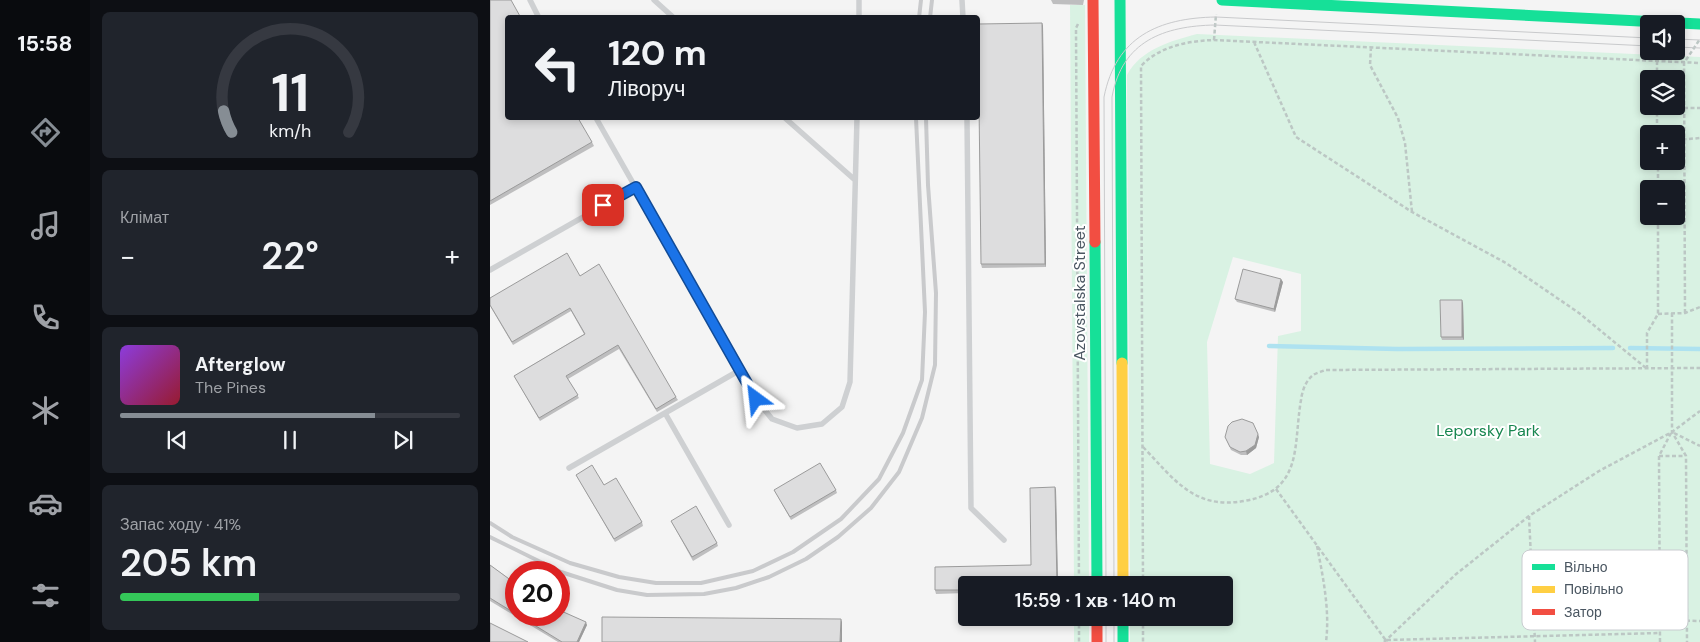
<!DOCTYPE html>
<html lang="uk">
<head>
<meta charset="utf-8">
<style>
  body { margin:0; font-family:"DM Sans",sans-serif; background:#20242c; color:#f1f3f6; height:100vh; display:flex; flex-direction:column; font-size:19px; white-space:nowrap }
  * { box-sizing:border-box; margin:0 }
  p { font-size:16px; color:#9ea1a6 }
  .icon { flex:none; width:28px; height:28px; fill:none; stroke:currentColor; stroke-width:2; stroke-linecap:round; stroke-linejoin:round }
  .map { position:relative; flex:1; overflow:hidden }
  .sheet { display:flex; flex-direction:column; gap:12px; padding:12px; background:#0d0f14; width:400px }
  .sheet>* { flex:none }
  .hud { position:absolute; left:15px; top:15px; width:475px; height:105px; border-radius:5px; box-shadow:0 2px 8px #0003; background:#171b24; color:#f1f3f6; overflow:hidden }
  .buttons { position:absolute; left:1150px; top:15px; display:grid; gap:10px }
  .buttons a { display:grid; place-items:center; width:45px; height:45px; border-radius:5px; background:#171b24; box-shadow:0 2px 8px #0003; font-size:25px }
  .speed { position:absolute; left:15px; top:561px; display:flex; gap:10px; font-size:25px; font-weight:700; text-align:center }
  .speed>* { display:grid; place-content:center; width:65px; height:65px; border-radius:50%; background:#171b24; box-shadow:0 2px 8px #0003; line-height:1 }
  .speed .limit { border:8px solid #d22; background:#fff; color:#111 }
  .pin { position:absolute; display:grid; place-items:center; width:42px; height:42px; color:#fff; margin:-21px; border-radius:10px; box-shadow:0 2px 8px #0006 }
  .me { position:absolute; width:55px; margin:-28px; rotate:330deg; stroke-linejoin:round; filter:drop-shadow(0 0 4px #0008) }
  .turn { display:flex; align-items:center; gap:18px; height:105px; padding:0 20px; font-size:22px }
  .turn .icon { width:65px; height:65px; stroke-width:2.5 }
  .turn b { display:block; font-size:35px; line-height:42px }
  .big { font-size:38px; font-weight:600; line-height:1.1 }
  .sheet .tile { flex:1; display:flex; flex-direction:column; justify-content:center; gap:8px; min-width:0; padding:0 18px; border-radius:8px; background:#20242c }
  .sheet .dial { align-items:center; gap:0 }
  .dial svg { height:130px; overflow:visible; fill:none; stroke:#363941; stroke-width:7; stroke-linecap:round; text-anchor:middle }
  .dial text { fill:#f1f3f6; stroke:none }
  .song { display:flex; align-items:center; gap:15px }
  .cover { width:60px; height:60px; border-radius:8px; background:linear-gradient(135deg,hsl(270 70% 55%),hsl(350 70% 35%)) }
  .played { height:5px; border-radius:2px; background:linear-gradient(90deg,#868d94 75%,#363941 75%) }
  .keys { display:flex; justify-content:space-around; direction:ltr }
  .heat { display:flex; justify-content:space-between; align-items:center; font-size:28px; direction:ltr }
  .charge { height:8px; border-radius:4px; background:linear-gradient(90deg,#34c759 41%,#363941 0) }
  .trip { position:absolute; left:468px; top:576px; width:275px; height:50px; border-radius:5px; background:#171b24; box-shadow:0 2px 8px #0003; font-weight:600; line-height:50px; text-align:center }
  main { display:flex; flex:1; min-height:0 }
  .tabs { display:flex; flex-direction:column; width:90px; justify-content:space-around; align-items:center; background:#090b0e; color:#9ea1a6 }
  .tabs .icon { width:35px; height:35px }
  .tabs .selected { color:#868d94 }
  .tabs b { font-size:22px; color:#f1f3f6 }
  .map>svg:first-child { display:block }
  .green { fill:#d9f2e3; fill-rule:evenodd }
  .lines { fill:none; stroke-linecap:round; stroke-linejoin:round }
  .stream { stroke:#aee2f0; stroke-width:4.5 }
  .path { stroke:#bcc7c4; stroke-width:2.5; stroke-dasharray:4 2.5; stroke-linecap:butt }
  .lane { stroke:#ced0d2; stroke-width:5.5 }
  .fast { stroke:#16e098; stroke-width:11 }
  .slow { stroke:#ffcf43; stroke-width:11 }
  .jam { stroke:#f24e42; stroke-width:11 }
  .tram { stroke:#c9cacc; stroke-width:1 }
  .rail { stroke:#c9cacc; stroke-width:4 }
  .wall { fill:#bebebf }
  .shaded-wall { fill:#9b9b9b }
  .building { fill:#ddddde; stroke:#9b9b9b }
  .route-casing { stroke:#114b97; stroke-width:12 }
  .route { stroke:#1a73e8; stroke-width:9 }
  .labels { text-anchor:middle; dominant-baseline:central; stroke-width:4; stroke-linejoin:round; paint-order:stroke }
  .street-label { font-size:16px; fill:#4a5661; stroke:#fff }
  .park-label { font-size:16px; fill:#17864f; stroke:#fff }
  .key { fill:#fff; stroke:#c9ccd0; stroke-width:1 }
  .key-label { font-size:14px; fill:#4a5661 }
</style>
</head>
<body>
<main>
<nav class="tabs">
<b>15:58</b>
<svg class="icon selected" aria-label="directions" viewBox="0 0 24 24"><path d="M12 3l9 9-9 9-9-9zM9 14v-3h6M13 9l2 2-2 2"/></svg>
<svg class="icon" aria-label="music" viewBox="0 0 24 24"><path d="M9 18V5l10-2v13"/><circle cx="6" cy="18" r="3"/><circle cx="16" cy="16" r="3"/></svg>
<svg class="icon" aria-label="phone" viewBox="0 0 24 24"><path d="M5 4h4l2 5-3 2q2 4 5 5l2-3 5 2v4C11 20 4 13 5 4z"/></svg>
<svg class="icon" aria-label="climate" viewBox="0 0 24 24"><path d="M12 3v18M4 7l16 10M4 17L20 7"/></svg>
<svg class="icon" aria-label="car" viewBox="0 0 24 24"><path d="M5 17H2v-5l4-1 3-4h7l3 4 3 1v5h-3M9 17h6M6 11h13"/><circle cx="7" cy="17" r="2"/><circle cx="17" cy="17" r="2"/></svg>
<svg class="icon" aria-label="filters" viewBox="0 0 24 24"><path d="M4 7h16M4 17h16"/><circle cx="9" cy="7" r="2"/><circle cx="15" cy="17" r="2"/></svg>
</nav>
<section class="sheet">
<div class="tile dial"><svg viewBox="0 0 100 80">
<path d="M14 69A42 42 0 1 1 86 69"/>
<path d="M14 69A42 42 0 0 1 9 56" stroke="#868d94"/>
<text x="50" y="56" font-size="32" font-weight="700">11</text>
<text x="50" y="72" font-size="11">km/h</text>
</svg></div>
<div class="tile"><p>Клімат</p>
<div class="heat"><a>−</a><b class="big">22°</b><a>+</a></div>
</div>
<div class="tile">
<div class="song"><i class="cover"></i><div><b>Afterglow</b><p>The Pines</p></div></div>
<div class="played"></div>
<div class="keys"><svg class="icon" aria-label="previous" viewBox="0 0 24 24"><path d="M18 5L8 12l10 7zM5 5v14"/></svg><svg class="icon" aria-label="pause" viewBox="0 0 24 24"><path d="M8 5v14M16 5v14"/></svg><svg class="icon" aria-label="next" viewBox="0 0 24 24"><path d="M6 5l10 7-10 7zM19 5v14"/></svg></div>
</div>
<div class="tile"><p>Запас ходу · 41%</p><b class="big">205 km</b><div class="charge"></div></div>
</section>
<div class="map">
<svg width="1210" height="642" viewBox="0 0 1210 642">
  <rect width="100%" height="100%" fill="#f4f4f4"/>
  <path class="green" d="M580,5H595L599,585H584Z
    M707,34L1210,57V642H640V618H734V585H640L637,75C651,49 681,41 707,34ZM1159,79H1186V106H1159ZM1159,134H1186V161H1159ZM1159,189H1186V216H1159ZM743,257L811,274V331L788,336L784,463L760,474L720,464L717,342Z
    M584,618H599V642H584Z"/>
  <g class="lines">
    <path class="stream" d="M779,346L907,349L1123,348
      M1140,348L1210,349"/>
    <path class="path" d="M588,24L586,28L589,585
      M724,40L726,14
      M764,42L806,137L922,212L1016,263L1089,313L1156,368
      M881,47L880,65L908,118L915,143L922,212
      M1167,61V79
      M1167,106V134
      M1194,108H1210
      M1186,140L1210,138
      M1168,161V189
      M1182,313V432L1196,456L1197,642
      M1195,313L1194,63L1210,39
      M1168,314L1195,313L1210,307
      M1157,369V333L1168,314V216
      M1184,433L1210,446
      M653,447C684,479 704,510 754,501C814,491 803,445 811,400C812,392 815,382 822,376C825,373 831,372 835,370L1210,368
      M1169,456H1195
      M786,489L897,642
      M1039,516L1045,642
      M827,546C833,577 840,610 836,642
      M653,585L651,66C670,46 698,41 724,40L1210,63
      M589,618V642
      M653,618V642
      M1170,620L1210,621
      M897,640L1170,633
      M894,642L965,575L1039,516L1109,471L1182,432L1210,411
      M1170,642L1169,456L1181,433"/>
    <path class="lane" d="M40,0L49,18
      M164,0L184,18
      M472,0L473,18
      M369,18V0
      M106,118L266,399L282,419L307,428L332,424L352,407L360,382L367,118
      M295,118L365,180
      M477,118L481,508L514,540
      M0,270L146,187
      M175,413L239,525
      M79,468L250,370"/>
    <path class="fast" d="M630,0L632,363
      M732,0L1210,24
      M605,242L607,585
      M633,618V642"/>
    <path class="slow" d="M632,363L633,585"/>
    <path class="jam" d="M603,0L605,242
      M607,618V642"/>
    <path class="tram" d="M1186,39L1210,40
      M1186,47L1210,48
      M616,585L614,97C626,37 668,18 726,17L1159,38
      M624,585L622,97C632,41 674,26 725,25L1159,46
      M616,618V642
      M624,618V642"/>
    <path class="rail" d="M429,18L431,0
      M440,18L442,0
      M0,523L22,537L80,563L129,577L166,583H211L263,571L303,552L351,519L389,479L413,433L432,380L435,312L426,118
      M0,537L71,572L127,590L157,595L214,594L246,588L279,577L316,559L348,537L381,508L409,472L432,418L445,365L446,293L438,185L436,118"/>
  </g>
  <path class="wall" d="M0,0L102,142L104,146L0,205Z
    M561,0H594L593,5L563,4Z
    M552,23L553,26L556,267L492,268L491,264Z
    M90,276L186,397L188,400L167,412L129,349L78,379L89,398L50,421L24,376L94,334L81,311L23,345L0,306V298Z
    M793,282L785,312L747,302L745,299Z
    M973,303L974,340H952L951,337Z
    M735,437H769L766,448L757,455H751L741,450Z
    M86,475L114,485L152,522L153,526L125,542Z
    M565,487L566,490L568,585H476V593L446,594L445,590L541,565Z
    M284,490H346L347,493L301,520Z
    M181,521L227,543L228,546L203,561Z
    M0,565L26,584V615H69L97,625L89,642H68L0,601Z"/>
  <path class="shaded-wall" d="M552,23L553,26L556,267L555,264Z
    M791,279L793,282L785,312L784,309Z
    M972,300L973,303L974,340L972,337Z
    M768,434L769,437L766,448L757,455L756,451Z
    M565,487L566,490L568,585H567Z
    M351,619L352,622V642H350Z
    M96,622L97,625L89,642H87Z"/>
  <path class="building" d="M0,0H21L31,18H18V118H88L102,142L0,201Z
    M552,23L555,264H491L488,24Z
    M77,253L90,276L109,264L186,397L166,409L128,345L76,376L88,395L49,418L24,376L95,334L80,308L22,342L0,305V298Z
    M753,269L791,279L784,309L745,299Z
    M950,300H972V337H951Z
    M752,419L763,423L768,434L765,445L756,451L750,452L740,447L735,437L738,426L742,422Z
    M330,463L346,490L300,517L284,490Z
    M102,465L114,485L126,478L152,522L124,539L86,475Z
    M565,487L567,585H476V590H445V567L541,565L540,488Z
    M206,506L227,543L202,557L181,521Z
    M0,565L26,584V614L0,598Z
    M69,610L96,622L87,642H72L28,615H69Z
    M112,617L351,619L350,642H112Z
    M0,623L38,642H0Z"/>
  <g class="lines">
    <defs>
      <path id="route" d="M113,205L146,187L266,399"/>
    </defs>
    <use href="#route" class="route-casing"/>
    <use href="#route" class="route"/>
  </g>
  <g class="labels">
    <g class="street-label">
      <text transform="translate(589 293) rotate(-90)">Azovstalska Street</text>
    </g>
    <g class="park-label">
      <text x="998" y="430">Leporsky Park</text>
    </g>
  </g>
  <rect x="1032" y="550" width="166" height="80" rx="8" class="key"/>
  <rect x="1042" y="564" width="23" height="6" fill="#16e098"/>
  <rect x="1042" y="586" width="23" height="7" fill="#ffcf43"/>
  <rect x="1042" y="609" width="23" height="6" fill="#f24e42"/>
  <g class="key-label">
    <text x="1074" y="572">Вільно</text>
    <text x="1074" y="594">Повільно</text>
    <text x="1074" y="617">Затор</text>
  </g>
</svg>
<div class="buttons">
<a><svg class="icon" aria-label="sound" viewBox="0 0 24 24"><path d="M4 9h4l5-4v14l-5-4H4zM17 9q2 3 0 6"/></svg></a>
<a><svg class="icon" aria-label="layers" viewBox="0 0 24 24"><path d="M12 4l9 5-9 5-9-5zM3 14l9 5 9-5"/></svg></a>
<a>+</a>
<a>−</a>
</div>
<div class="speed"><div class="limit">20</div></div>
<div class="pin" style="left:113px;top:205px;background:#d93025"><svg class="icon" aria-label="arrive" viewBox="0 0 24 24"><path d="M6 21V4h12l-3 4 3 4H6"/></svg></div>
<svg class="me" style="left:266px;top:399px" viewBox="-20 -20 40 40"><path d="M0-17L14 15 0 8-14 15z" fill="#1a73e8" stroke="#fff" stroke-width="4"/></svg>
<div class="trip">15:59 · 1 хв · 140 m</div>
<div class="hud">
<div class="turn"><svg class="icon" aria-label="left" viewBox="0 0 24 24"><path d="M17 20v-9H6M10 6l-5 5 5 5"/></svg><div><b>120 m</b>Ліворуч</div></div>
</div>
</div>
</main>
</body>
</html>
